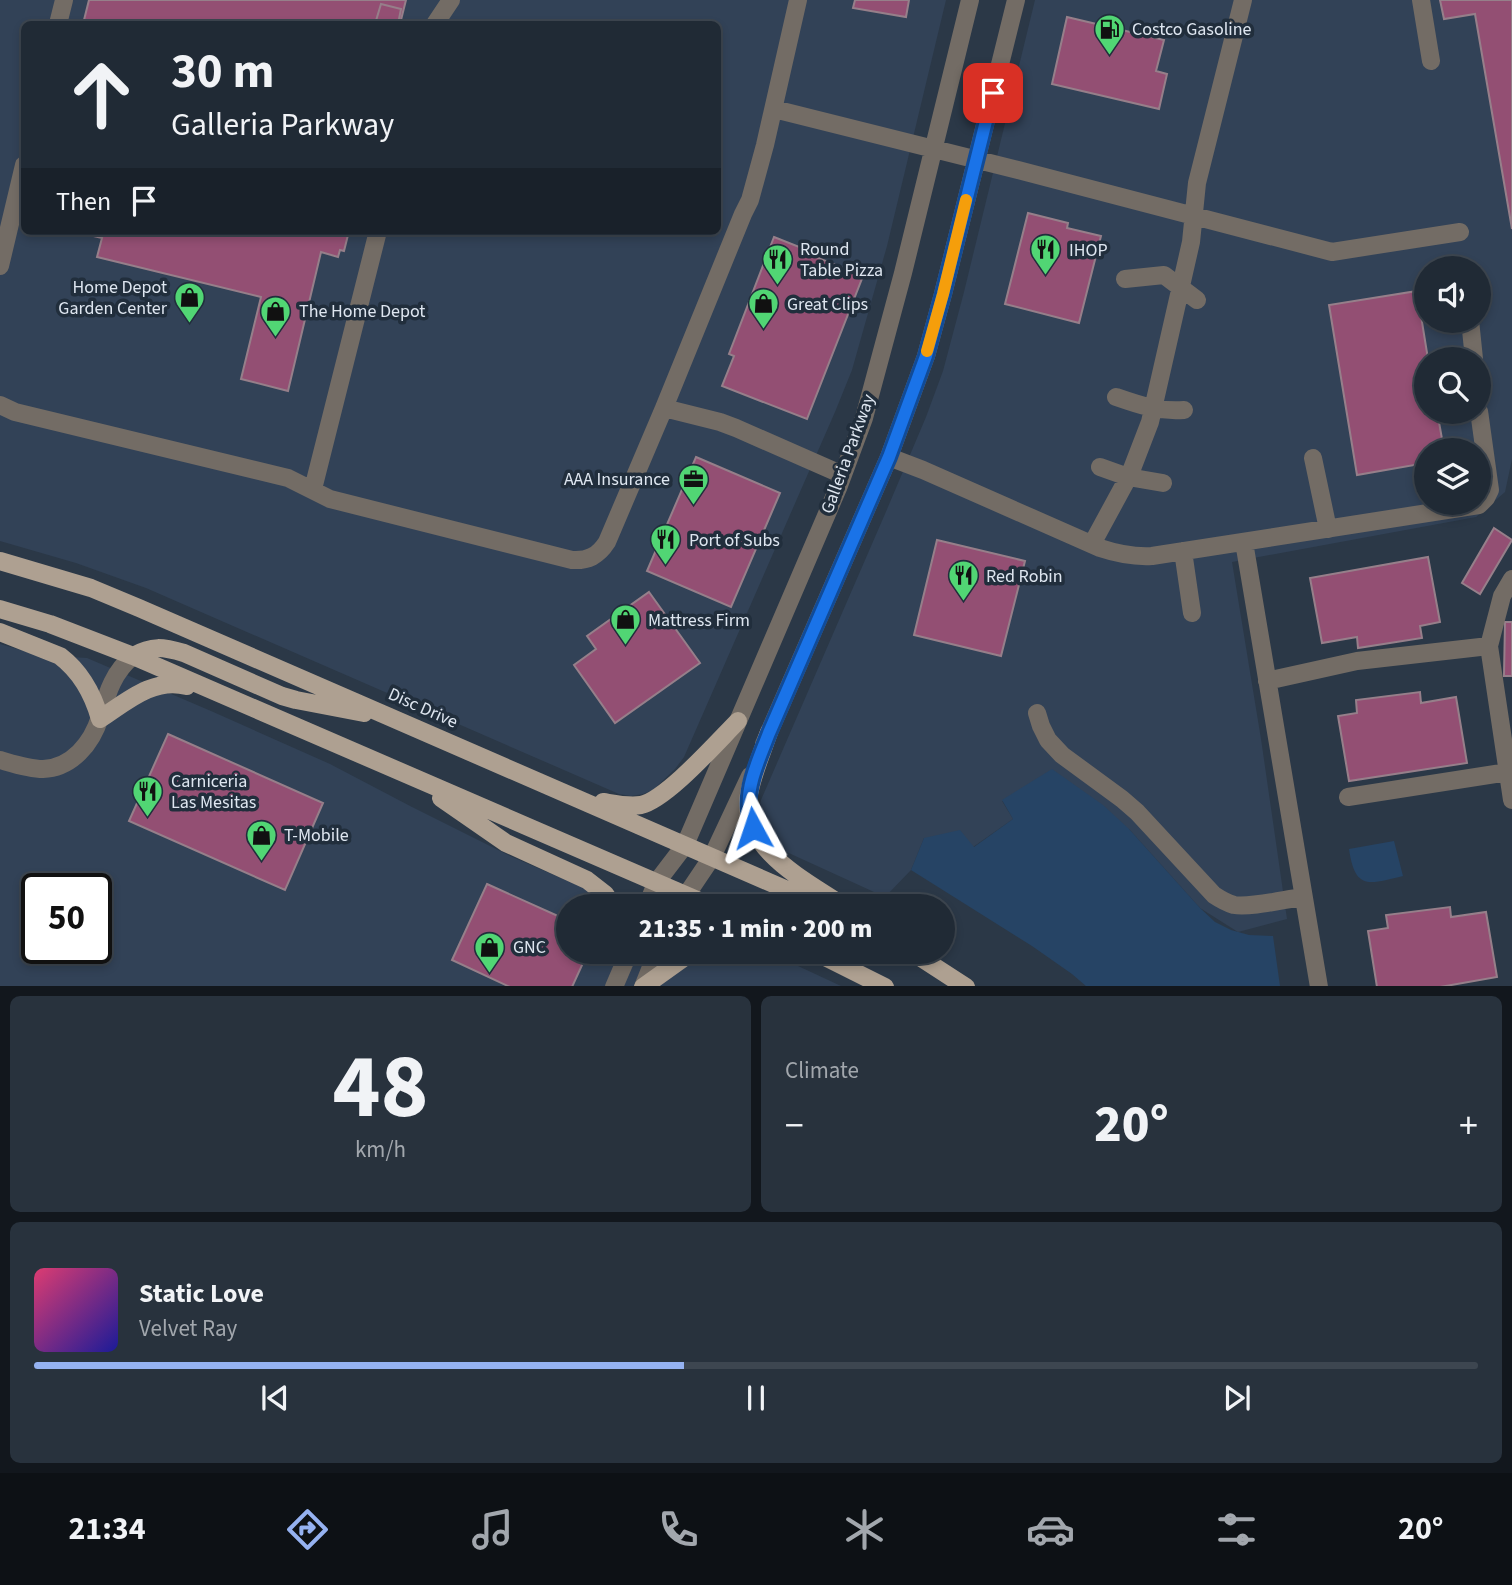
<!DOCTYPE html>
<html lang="en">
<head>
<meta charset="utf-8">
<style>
  body { margin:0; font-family:"Source Sans 3",sans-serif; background:#28323d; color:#f1f3f6; height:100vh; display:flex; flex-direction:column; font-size:26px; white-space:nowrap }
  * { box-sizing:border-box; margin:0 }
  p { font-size:23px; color:#a2a7ad }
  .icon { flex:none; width:38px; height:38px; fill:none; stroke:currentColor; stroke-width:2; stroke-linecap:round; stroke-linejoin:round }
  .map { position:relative; height:986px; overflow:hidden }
  .details { display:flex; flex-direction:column; gap:10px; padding:10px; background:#12171d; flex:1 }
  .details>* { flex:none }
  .banner { position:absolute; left:21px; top:21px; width:700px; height:214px; border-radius:10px; box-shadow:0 4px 10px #0003,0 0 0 2px #3d4650; background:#202a35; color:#f1f3f6; overflow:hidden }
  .tools { position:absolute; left:1414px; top:256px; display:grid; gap:14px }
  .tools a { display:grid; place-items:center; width:77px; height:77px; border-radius:50%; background:#202a35; box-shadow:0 4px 10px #0003,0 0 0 2px #3d4650; font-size:35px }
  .speed { position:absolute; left:21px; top:873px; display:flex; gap:14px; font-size:35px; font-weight:700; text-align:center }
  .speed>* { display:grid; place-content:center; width:91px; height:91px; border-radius:50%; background:#202a35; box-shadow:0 4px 10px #0003,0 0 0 2px #3d4650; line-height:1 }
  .speed .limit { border:4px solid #111; border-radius:10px; background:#fff; color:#111 }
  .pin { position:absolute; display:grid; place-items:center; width:60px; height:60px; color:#fff; margin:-30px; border-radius:14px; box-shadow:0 4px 10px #0006 }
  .me { position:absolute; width:77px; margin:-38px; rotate:355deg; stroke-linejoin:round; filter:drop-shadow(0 0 5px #0008) }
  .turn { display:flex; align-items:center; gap:24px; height:147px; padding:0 35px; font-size:32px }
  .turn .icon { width:91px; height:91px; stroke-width:2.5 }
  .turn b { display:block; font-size:49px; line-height:60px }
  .then { display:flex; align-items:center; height:66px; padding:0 35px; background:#0003; gap:14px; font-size:26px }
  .big { font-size:52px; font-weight:800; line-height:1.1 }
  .details .widget { flex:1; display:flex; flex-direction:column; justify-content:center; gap:10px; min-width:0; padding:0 24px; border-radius:10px; background:#28323d }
  .details .dial { align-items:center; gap:0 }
  .dial b { font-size:91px; line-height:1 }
  .song { display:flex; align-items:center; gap:21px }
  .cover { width:84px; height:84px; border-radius:10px; background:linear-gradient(135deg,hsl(340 70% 55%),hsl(240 70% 35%)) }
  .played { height:7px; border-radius:4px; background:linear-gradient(90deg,#95b2f1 45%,#3d4650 45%) }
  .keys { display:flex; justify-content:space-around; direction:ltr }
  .heat { display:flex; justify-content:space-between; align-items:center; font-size:38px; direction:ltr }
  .details .tiles { flex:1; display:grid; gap:10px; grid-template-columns:1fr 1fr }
  .widget:last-child { grid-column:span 2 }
  .trip { position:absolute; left:556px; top:894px; width:399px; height:70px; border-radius:35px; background:#202a35; box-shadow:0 4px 10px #0003,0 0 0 2px #3d4650; font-weight:800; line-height:70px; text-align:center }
  .tabs { display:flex; height:112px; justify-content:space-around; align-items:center; background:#0d1115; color:#a2a7ad }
  .tabs .icon { width:49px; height:49px }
  .tabs .selected { color:#95b2f1 }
  .tabs b { font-size:32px; color:#f1f3f6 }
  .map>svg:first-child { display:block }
  .built { fill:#324257; fill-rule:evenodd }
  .green { fill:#264465 }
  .building { fill:#934f73; stroke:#967f8a; stroke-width:2 }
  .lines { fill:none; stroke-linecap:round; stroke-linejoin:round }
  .minor { stroke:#736c65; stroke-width:18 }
  .major { stroke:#aea091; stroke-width:18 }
  .route-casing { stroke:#114b97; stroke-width:18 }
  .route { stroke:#1a73e8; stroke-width:12 }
  .slow { stroke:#f59e0b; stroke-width:12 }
  .labels { text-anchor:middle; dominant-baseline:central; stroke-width:7; stroke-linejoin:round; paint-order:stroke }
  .poi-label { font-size:18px; fill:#dee6f0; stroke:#212e3c; text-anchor:start }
  .street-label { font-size:18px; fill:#dee6f0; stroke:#212e3c }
</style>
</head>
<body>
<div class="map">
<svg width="1512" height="987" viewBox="0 0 1512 987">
  <rect width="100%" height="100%" fill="#2b3847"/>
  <path class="built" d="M0,0H946L887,246L852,370L835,412L684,757L675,769L653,790L643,794L631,796L619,794L146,588L76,563L0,541ZM24,24H718V231H24Z
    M1035,0H1512V459L1505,492L1476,517L1232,562L1261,739L1287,919L1238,932L1200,908L1129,829L1002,801L1013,819L973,847L924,838L911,870L885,897L780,849L767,837L760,823L758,813L761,800L885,514L926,417L943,371L964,292ZM1426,268H1479V320H1426ZM1426,359H1479V411H1426ZM1426,450H1479V502H1426Z
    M0,644L38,655L87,658L211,711L330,764L412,807L510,856L626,906H569V952H768L841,986H0ZM37,889H96V948H37Z"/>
  <path class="green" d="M1052,769L1103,805L1129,829L1200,908L1215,922L1231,930L1249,935L1273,936L1280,986H1086L1072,974L1032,946L911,870L924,838L960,830L974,847L1013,819L1002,800Z
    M1394,841L1403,876C1369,884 1355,891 1349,849Z"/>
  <path class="building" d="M89,0H406L400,24H83Z
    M855,0H909L906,17L853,8Z
    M1440,0H1512V229L1475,14L1444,19Z
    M381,4L401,9L398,24H375Z
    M1067,17L1164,40L1156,71L1167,74L1159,109L1052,84Z
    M1028,213L1068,223L1067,228L1101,236L1079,323L1005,304Z
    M72,231H349L344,251L340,250L338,257L321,252L288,391L241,379L261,297L97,257L102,238Z
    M774,237L807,250L806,253L863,276L807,419L722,386L734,356L729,354Z
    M1417,291L1428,359H1426V411H1437L1444,450H1426V463L1357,475L1329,305Z
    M696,457L780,493L731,607L647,571Z
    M1494,528L1512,540L1480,594L1462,583Z
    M937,540L1025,561L1001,656L914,635Z
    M1428,557L1440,622L1420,626L1422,638L1358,648L1357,637L1322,643L1310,578Z
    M649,592L700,663L615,723L574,665L596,649L587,636Z
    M1505,622H1512V676H1504Z
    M1420,692L1421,703L1456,697L1467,763L1349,781L1338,716L1357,713L1356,700Z
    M168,734L323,803L285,890L129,821Z
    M487,884L569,921V952H588L572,987H510L452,960Z
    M1450,907L1451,917L1486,912L1497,977L1440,987H1377L1368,931L1388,928L1386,915Z"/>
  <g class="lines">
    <path class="minor" d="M1421,0L1431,61
      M58,24L64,0
      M435,24L451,0
      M774,109L1018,170L1332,252L1460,232
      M0,266L24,165
      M1125,279L1164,275L1197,300
      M1470,320L1474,359
      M1116,397C1139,405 1159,412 1184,410
      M0,405L15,412L288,478L330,499L572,560C588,561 598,556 607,542L664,408L743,214L750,200L765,145L798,0
      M664,408L720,422L736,428L843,475
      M889,457L923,470L1100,548C1118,554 1133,557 1152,556L1479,505L1486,498L1490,490L1479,411
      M1313,458L1328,529
      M1100,467L1128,477L1163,483
      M313,489L378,231
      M1244,542L1319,987
      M1092,544L1130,474L1150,422L1191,242L1197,183L1243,0
      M1183,551L1192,613
      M1489,646L1502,596L1512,579
      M1267,681L1357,661L1489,646L1512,800
      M1037,713L1041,726L1048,740L1062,755L1122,799L1137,812L1214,895C1220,899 1227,903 1234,905C1250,908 1286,899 1303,897
      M764,744L889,457L926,356L943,294L1016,0
      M0,760C14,764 29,769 43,769C72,768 92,743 100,717C107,694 113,672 133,656
      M1348,797L1508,772
      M647,906L656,883L685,845L838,488L864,418L903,273L970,0
      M679,906L712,857L750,776
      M614,987L629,952
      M643,987L657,952"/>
    <path class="major" d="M0,561L91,588L139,608L824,906
      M0,609L50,624L133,656L711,906
      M0,632L60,656C81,672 93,694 100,719C126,702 153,677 187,686
      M133,656C152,645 163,647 184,653L282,696L296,700L364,713
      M769,732C762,753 753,773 749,794C740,849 805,880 843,906
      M441,798L506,843L587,880L605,894L613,906
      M603,802C615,804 628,807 641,805C667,799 717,742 738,721
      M628,952V954
      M815,952L885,987
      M912,952L966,987
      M643,987L692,952"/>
  </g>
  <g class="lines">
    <defs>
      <path id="route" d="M753,828C751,823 749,817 749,811C746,785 760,757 769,733L889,457L926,356L943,294L993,93"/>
    </defs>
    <use href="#route" class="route-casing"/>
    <use href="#route" class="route"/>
    <path class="slow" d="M927,351L943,294L966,200"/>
  </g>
  <defs>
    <symbol id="fuel-pin" viewBox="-11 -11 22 30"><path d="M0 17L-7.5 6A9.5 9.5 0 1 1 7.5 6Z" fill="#51d674" stroke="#212e3c"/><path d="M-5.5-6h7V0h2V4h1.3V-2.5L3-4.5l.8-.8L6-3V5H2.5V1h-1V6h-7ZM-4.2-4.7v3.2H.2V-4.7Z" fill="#111"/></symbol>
    <symbol id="restaurant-pin" viewBox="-11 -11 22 30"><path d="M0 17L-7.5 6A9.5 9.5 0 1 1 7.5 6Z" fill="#51d674" stroke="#212e3c"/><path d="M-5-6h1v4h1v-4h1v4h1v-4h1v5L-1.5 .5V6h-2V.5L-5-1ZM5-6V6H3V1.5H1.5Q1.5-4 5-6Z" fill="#111"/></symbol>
    <symbol id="shop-pin" viewBox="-11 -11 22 30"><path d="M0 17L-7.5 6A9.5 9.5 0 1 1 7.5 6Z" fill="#51d674" stroke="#212e3c"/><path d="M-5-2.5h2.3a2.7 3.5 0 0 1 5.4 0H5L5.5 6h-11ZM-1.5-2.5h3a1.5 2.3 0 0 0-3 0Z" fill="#111"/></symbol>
    <symbol id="office-pin" viewBox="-11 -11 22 30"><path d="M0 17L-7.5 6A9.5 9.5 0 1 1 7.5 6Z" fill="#51d674" stroke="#212e3c"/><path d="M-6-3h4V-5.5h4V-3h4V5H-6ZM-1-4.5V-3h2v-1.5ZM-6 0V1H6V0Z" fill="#111"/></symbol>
  </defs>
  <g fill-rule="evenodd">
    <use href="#fuel-pin" x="1092" y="12" width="35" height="47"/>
    <use href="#restaurant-pin" x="1028" y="232" width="35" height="47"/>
    <use href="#restaurant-pin" x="760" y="242" width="35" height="47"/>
    <use href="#shop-pin" x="172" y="280" width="35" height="47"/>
    <use href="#shop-pin" x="746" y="286" width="35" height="47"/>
    <use href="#shop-pin" x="258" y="294" width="35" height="47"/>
    <use href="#office-pin" x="676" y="462" width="35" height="47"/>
    <use href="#restaurant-pin" x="648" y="522" width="35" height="47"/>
    <use href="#restaurant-pin" x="946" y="558" width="35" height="47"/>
    <use href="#shop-pin" x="608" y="602" width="35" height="47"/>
    <use href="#restaurant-pin" x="130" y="774" width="35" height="47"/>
    <use href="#shop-pin" x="244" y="818" width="35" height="47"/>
    <use href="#shop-pin" x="472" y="930" width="35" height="47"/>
  </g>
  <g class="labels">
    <g class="poi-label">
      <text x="1132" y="29">Costco Gasoline</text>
      <text x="800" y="249">Round<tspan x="800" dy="21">Table Pizza</tspan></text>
      <text x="1069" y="250">IHOP</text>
      <text x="167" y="287" text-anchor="end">Home Depot<tspan x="167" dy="21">Garden Center</tspan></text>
      <text x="787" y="304">Great Clips</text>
      <text x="299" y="311">The Home Depot</text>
      <text x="670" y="479" text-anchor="end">AAA Insurance</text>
      <text x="689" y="540">Port of Subs</text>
      <text x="986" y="576">Red Robin</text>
      <text x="648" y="620">Mattress Firm</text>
      <text x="171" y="781">Carniceria<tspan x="171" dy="21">Las Mesitas</tspan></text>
      <text x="284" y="835">T-Mobile</text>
      <text x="513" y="947">GNC</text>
    </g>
    <g class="street-label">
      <text transform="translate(848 454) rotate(-70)">Galleria Parkway</text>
      <text transform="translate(423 708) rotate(24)">Disc Drive</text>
    </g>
  </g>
</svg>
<div class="tools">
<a><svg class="icon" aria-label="sound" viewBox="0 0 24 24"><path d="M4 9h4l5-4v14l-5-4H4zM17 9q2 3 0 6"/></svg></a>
<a><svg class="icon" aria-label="search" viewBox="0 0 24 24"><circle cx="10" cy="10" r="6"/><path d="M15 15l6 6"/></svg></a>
<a><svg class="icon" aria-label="layers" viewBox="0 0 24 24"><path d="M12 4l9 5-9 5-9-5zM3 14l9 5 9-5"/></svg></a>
</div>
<div class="speed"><div class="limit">50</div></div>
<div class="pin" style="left:993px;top:93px;background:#d93025"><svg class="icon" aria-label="arrive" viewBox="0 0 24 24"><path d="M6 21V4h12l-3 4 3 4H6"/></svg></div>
<svg class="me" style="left:753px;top:828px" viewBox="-20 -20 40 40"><path d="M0-17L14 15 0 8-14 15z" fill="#1a73e8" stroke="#fff" stroke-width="4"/></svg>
<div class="trip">21:35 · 1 min · 200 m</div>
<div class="banner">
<div class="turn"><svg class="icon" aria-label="ahead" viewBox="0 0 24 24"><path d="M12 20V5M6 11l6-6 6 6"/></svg><div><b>30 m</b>Galleria Parkway</div></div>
<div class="then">Then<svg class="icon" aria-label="arrive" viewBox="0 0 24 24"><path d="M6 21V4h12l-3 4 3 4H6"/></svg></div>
</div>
</div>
<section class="details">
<div class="tiles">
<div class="widget dial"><b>48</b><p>km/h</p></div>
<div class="widget"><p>Climate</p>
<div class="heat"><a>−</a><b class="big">20°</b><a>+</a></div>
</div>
<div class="widget">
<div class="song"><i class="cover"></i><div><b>Static Love</b><p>Velvet Ray</p></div></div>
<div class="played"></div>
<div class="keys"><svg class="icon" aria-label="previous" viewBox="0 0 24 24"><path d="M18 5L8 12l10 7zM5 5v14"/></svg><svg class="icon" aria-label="pause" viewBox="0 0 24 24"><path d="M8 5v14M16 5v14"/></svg><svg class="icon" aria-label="next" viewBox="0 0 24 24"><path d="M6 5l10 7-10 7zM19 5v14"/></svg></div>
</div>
</div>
</section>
<nav class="tabs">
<b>21:34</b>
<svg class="icon selected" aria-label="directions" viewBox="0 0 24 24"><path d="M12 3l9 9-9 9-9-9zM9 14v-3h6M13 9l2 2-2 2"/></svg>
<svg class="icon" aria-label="music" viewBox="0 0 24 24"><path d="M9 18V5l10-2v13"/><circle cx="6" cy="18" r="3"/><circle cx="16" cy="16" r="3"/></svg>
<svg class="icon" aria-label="phone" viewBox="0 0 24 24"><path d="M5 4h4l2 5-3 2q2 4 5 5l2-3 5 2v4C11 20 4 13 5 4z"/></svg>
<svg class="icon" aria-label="climate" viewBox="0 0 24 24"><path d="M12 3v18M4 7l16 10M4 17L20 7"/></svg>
<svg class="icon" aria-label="car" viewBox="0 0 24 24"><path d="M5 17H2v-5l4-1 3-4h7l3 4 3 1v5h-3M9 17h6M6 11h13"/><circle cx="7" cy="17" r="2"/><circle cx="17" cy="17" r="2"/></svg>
<svg class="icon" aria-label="filters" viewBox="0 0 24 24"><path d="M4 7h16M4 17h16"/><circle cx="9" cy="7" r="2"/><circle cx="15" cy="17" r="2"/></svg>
<b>20°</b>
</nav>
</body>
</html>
